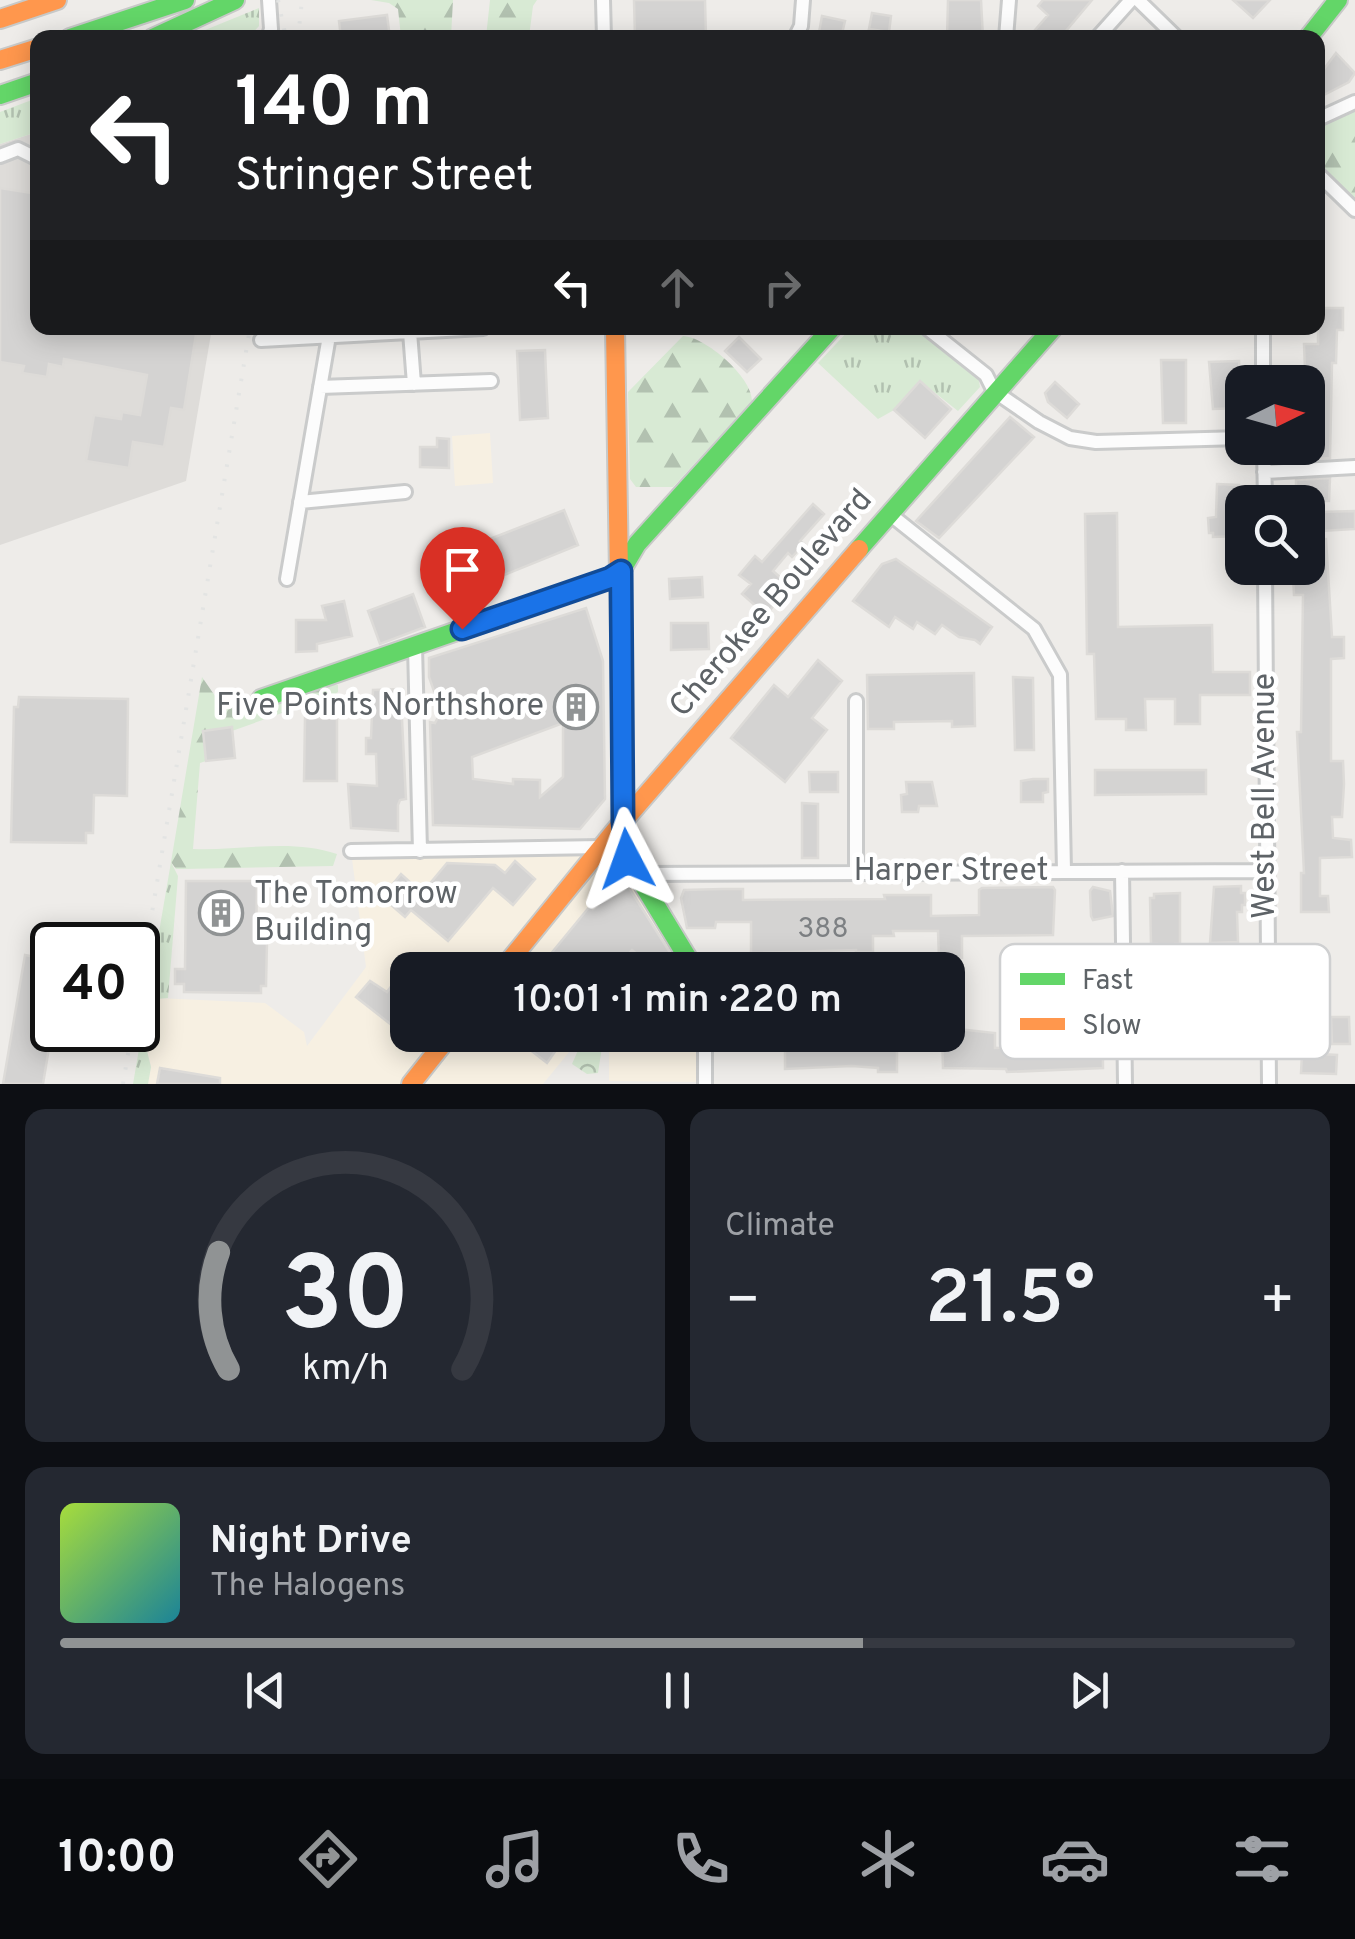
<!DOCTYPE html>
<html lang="en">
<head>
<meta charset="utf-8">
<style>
  body { margin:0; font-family:Overpass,sans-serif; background:#242831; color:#f1f3f6; height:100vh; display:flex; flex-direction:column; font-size:38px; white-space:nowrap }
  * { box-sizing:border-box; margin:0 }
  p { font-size:32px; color:#9ea1a6 }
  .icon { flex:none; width:55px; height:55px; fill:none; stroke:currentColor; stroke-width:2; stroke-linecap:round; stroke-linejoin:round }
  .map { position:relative; height:1084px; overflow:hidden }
  .details { display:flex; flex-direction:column; gap:25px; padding:25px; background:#0d0f14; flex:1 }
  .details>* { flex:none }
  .guide { position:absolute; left:30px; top:30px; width:1295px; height:305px; border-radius:20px; box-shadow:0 5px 25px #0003; background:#202124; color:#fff; overflow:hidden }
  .needle { width:65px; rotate:85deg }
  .controls { position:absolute; left:1225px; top:365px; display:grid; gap:20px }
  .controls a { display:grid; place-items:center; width:100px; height:100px; border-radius:20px; background:#171b24; box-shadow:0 5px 25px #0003; font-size:50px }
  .speed { position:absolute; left:30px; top:922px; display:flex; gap:20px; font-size:50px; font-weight:700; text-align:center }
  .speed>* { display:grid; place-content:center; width:130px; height:130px; border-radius:50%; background:#171b24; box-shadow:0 5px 25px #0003; line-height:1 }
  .speed .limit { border:5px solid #111; border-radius:15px; background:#fff; color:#111 }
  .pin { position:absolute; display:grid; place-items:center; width:85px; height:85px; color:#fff; margin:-102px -42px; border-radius:50% 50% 50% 0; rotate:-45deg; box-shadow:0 0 10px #0007 }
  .pin .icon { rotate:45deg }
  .me { position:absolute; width:110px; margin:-55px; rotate:356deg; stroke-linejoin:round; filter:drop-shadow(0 0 8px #0008) }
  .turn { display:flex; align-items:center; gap:35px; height:210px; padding:0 40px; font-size:45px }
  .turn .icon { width:130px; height:130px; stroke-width:2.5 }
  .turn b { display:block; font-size:70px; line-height:85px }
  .lanes { display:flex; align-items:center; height:95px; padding:0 40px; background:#0003; justify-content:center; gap:50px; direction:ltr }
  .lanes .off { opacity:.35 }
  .big { font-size:75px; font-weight:600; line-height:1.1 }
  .details .card { flex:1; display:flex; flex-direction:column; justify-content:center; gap:15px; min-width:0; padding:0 35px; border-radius:20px; background:#242831 }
  .details .dial { align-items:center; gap:0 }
  .dial svg { height:260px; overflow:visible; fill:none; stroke:#363941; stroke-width:7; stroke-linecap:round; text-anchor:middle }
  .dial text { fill:#f1f3f6; stroke:none }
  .song { display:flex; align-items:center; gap:30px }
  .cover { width:120px; height:120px; border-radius:15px; background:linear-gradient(135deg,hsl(80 70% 55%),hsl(190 70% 35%)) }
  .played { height:10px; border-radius:5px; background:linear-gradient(90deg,#909394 65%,#363941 65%) }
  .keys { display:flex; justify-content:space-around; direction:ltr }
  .heat { display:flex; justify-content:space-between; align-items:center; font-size:55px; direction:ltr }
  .details .tiles { flex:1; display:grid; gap:25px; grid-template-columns:1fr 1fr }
  .card:last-child { grid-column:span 2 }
  .trip { position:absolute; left:390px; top:952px; width:575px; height:100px; border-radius:20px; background:#171b24; box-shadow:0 5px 25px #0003; font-weight:600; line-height:100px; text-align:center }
  .tab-bar { display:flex; height:160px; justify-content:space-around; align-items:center; background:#090b0e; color:#9ea1a6 }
  .tab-bar .icon { width:70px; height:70px }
  .tab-bar .current { color:#909394 }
  .tab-bar b { font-size:45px; color:#f1f3f6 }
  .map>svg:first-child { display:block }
  .commercial { fill:#f7f0e2 }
  .industrial { fill:#dedcd9 }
  .grass { fill:url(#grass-tufts) }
  .forest { fill:url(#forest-firs) }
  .park { fill:url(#park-crowns) }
  .building { fill:#d4d3d2; stroke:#dddbd8; stroke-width:2.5; fill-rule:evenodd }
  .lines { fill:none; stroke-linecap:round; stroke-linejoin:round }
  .street-casing { stroke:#cacbcb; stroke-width:18 }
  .fast-casing { stroke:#c8c9c8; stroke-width:22 }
  .slow-casing { stroke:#c8c9c8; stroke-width:22 }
  .street { stroke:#fcfcfc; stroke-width:12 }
  .fast { stroke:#63d668; stroke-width:18 }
  .slow { stroke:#ff974d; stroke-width:18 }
  .rail { stroke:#e3e4e3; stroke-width:4; stroke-dasharray:2.5 12; stroke-linecap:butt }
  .route-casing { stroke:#114b97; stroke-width:25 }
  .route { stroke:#1a73e8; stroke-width:18 }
  .labels { text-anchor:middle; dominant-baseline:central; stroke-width:9; stroke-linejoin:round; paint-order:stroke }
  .number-label { font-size:28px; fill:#7d8083 }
  .street-label { font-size:32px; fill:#5e6367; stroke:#fff }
  .poi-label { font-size:32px; fill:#5e6367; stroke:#fff; text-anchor:end }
  .key { fill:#fff; stroke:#cfd0d1; stroke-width:2.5 }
  .key-label { font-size:28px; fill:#5e6367 }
</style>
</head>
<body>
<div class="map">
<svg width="1355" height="1084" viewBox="0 0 1355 1084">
  <defs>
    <pattern id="grass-tufts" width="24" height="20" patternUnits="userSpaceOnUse" patternTransform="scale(2.5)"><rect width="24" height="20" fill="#d8ead4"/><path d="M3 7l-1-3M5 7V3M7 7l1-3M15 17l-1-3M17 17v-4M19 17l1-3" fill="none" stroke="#b2c1b0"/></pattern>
    <pattern id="forest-firs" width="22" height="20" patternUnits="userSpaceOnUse" patternTransform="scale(2.5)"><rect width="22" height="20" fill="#d8ead4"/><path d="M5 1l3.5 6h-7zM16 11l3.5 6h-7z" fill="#b2c1b0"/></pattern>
    <pattern id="park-crowns" width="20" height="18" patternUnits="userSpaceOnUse" patternTransform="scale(2.5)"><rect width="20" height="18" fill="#d8ead4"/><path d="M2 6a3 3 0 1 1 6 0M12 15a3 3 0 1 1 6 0" fill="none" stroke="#b2c1b0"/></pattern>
  </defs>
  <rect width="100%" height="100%" fill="#eeece9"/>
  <path class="commercial" d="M490,433L493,483L455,486L452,436Z
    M623,822L627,859L695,970H408V1035H583L543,1084H148L151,1067L147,1051L156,998L265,1003L304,1032L307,1046L366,967L351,851L602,847Z
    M609,1035H705V1082L609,1081Z"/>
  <path class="industrial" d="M37,132L38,328H212L186,481L0,545V144Z"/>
  <path class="grass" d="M259,8V26L249,37H188Z
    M37,98V132L0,144V112Z
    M851,328H915L983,376L979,381L980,387L958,411L920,381L894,410L878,419L818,363Z
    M171,862L178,876L168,998L156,999L147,1051L151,1067L148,1084H133Z"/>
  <path class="forest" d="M371,0H453L451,37H401L398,9L389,3Z
    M490,0H537L533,6L529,37H486Z
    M1355,107V199L1318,164V129Z
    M683,336C706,337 753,378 752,401L673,487H636L630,479L628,392Z
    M202,677L222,706C261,712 293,697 329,684L338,685V692L335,694L232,731L231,728L204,731L206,761L200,763L193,849C241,851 291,838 337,854L333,866L183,869H176L171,862Z"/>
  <path class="park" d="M583,1039L593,1040L602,1047L598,1073L587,1074L572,1064Z"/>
  <path class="building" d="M634,0H705L706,38H635Z
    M948,0H981L983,38H947Z
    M1043,0H1092L1060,38H1028L1048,15L1038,6Z
    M1233,0H1270L1253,18Z
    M872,13L891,16L889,32L869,29Z
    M387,15L390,38H341L339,21Z
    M822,16L845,21L841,38H818Z
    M1336,53L1355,73L1349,82L1318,98V77Z
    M0,188L38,194V328H197L184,410L171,408L164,447L133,442L129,468L86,461L94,415L121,419L122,412L140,415L147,375L64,359L63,367L49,364L47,377L22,373L24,366L0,362Z
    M1318,308H1343V330H1337L1336,363H1332L1330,458L1300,460V448H1308L1304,344H1318Z
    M739,337L761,359L747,372L725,351Z
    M545,350L548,418L520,420L517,351Z
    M1161,360H1186V423H1163Z
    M1239,361L1242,408L1213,409L1209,362Z
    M920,381L951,409L925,438L894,410Z
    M1055,382L1079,404L1067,418L1048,402L1045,393Z
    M1010,417L1034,437L939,538L916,521Z
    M437,438L449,439V468L420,467V447H437Z
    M1330,478L1329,501H1296V480Z
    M1217,484L1239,485V489H1243V501L1237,505L1238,536L1213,537V533H1209L1208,518L1216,517Z
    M813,504L824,514L800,541L804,544L792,557L788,553L773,571L790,586L766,615L742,594L751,584L739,575L755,556L762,562Z
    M564,510L578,545L497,578L482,542Z
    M1355,511V529L1321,531L1320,512Z
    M1117,513L1118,627L1212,625L1213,672H1250V695H1200V724H1175V699H1145L1146,730H1126V719H1096L1094,654H1087L1085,514Z
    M1326,539L1332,637H1344V658L1331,659V761H1343L1344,784L1342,817H1332L1333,838L1351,840L1352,857L1320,858V896H1328L1329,912H1301V873H1304L1297,732H1301L1303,595H1294L1293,575H1308V540Z
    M896,559L992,627L980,644L975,640L959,637L942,625L935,634L917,622L913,629L895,617L889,627L853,601L882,564Z
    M469,574L477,595L446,607L438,586Z
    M702,577L703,597L670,599L669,579Z
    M413,594L425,627L380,644L368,611Z
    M344,601L352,636L317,644V651L296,652V620H326L322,606Z
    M586,608L603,661L605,799L580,829L433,825L430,722L435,723L441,711L429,677V658ZM563,723V777L540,797V780L513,779V784L473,779L472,757Z
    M671,623H708L709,649L671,650Z
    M818,660L842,681L812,718L827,730L785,782L731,738L774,685L788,697Z
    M974,673L975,726L952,727V721L894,722V729H868L867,675Z
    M1013,677L1033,678L1034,750H1015Z
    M403,689L404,700H401L406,799L400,800L398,805V831L351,828L348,784L377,786L376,754H366V738H371L373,690Z
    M19,697L128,699L127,796L94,795L93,833H86V843L11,842L14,707H18Z
    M305,718H337V781H304Z
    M232,727L235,758L206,761L203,731Z
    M1095,770H1206V794L1095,795Z
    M809,772H838V792H810Z
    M1033,779H1048V792L1043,793V802H1021V781Z
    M906,782H932L937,806H919L918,812H902L901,795L907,794Z
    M802,803L818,804V858H802Z
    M515,861L535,879L513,905L493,888L448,941L411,910L405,917L382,897L401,874L422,893L447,863L495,865L505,873Z
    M186,881H257L256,942H267L266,986H261V993L184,992V984H175V969H185Z
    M618,886H628L638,902L676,962L669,970L658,962L653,968L632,950L615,970H567L549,956L590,906L593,909Z
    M1241,886V893H1245V905H1242V912H1237L1238,942L1210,943L1214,887Z
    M1053,887L1055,890L1053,935L962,936V958H939L938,931H893L894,936H873V952H856V950L751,953V922H716L715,928H687L681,898L684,890L723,889H743V900L885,899L884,895H931V916L979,915V890L982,888Z
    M1093,887L1110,891L1113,916L1093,920L1091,916L1090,891Z
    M1180,893V944H1175V986H1183V1006L1152,1007V987L1157,986V944H1151L1150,898H1154V894Z
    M25,955L52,960V1030L43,1084H3Z
    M1102,966L1103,1068L1007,1072L1006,1069L943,1068L942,1035H948V1028L995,1033V1048L1092,1045L1091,1020L1006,1024V991L1074,994L1073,967Z
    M401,973L408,978V1038L356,997L370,981L387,992Z
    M1331,1017H1349L1350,1044H1332Z
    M525,1035H550L561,1043L547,1063L520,1042Z
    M785,1035H805L804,1038L897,1035V1072H878V1068L852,1066L785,1069Z
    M1302,1053L1337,1055L1336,1074L1301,1073Z
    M160,1068L220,1078V1084H157Z"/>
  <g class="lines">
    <defs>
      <path id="street" d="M603,0L604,38
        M1138,0L1177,38
        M268,38L271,29L269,0
        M795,38L801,26L803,0
        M1006,38L1009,0
        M1097,38L1131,0
        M1318,119L1355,102
        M0,156L18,149L38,159
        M1318,174L1355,210
        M927,328L986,375L994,391L1039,422L1070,438L1096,442L1242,438
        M1263,328V382
        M410,332L414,384
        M261,340L483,328
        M320,387L491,381
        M1264,448L1265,502
        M1264,472L1355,467
        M300,502L405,492
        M891,515L1034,629L1060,675L1064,871
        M1265,568L1269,1084
        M287,579L329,336
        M415,646L420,851
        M351,851L602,847
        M1122,871L1125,1084
        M856,873V701
        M636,874L1267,871
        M705,1084V1035"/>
      <path id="fast" d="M70,38L185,0
        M153,38L235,0
        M1308,38L1338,0
        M0,95L38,82
        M859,549L1053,328
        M261,699L610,578L621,571L637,544L832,328
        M630,863L695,970"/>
      <path id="slow" d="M0,19L57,0
        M0,60L38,48
        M615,328L623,822L630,863
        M502,970L614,832L859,549
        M411,1084L450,1035"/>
    </defs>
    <use href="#street" class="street-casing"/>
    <use href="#fast" class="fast-casing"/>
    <use href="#slow" class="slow-casing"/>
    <use href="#street" class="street"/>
    <use href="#fast" class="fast"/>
    <use href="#slow" class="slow"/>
    <path class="rail" d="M278,0L286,38
      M298,38L302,0
      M138,996L250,328
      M123,1084L132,1030"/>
  </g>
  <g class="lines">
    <defs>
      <path id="route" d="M462,629L610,578L621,571L623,822L627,859"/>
    </defs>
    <use href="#route" class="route-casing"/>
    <use href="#route" class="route"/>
  </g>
  <defs>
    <symbol id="building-ring" viewBox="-11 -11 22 22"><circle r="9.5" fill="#fff" stroke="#909394" stroke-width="1.5"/><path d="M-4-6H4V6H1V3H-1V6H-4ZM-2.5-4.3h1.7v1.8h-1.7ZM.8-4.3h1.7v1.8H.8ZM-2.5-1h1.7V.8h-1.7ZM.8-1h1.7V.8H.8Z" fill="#909394"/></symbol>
  </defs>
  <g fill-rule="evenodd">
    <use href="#building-ring" x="551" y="682" width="50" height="50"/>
    <use href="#building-ring" x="196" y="888" width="50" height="50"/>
  </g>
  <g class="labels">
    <g class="number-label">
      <text x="823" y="930">388</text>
    </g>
    <g class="street-label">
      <text transform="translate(772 604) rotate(-49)">Cherokee Boulevard</text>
      <text transform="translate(1266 796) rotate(-90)">West Bell Avenue</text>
      <text x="951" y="872">Harper Street</text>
    </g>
    <g class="poi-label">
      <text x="544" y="707">Five Points Northshore</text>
      <text x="254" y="895" text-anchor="start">The Tomorrow<tspan x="254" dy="37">Building</tspan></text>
    </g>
  </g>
  <rect x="1000" y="944" width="330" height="115" rx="15" class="key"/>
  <rect x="1020" y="973" width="45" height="12" fill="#63d668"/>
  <rect x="1020" y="1018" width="45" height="12" fill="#ff974d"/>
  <g class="key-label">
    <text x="1082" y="989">Fast</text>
    <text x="1082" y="1034">Slow</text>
  </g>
</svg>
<div class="controls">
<a><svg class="needle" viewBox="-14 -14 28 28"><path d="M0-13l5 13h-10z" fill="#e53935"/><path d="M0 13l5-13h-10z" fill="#9ea1a6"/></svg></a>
<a><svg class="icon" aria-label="search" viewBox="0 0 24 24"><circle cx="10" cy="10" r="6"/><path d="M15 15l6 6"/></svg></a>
</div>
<div class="speed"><div class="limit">40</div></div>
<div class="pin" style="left:462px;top:629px;background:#d93025"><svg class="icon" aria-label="arrive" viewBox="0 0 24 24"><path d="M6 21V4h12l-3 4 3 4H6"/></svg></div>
<svg class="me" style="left:627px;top:859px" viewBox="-20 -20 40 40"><path d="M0-17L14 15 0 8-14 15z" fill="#1a73e8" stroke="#fff" stroke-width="4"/></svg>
<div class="trip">10:01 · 1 min · 220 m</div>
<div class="guide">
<div class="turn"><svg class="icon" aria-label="left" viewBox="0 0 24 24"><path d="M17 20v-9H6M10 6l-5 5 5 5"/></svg><div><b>140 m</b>Stringer Street</div></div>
<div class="lanes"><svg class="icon" aria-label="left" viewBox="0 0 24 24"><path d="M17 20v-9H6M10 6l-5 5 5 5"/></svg><svg class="icon off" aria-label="ahead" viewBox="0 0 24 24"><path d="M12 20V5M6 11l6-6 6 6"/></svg><svg class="icon off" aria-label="right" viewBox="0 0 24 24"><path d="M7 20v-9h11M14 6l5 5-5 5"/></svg></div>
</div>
</div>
<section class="details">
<div class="tiles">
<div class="card dial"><svg viewBox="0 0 100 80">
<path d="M14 69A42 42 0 1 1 86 69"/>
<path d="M14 69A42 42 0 0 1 11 33" stroke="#909394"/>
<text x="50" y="56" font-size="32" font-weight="700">30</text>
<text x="50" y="72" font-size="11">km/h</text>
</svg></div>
<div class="card"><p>Climate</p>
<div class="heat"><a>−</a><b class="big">21.5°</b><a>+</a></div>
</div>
<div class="card">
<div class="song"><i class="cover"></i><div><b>Night Drive</b><p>The Halogens</p></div></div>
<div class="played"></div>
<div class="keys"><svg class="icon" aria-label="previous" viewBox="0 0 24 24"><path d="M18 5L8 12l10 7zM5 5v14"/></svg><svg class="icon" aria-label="pause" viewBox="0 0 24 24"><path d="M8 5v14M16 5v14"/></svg><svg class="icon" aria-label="next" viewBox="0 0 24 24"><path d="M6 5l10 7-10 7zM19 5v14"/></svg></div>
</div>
</div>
</section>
<nav class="tab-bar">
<b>10:00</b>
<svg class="icon current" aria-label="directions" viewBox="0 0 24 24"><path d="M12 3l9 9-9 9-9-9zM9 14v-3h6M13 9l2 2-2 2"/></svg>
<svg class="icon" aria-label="music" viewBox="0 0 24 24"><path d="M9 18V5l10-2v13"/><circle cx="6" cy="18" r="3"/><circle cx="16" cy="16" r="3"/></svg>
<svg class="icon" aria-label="phone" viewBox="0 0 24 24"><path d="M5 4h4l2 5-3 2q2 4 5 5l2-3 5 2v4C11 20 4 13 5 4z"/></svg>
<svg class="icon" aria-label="climate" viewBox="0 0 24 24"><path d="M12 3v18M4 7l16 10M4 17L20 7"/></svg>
<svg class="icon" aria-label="car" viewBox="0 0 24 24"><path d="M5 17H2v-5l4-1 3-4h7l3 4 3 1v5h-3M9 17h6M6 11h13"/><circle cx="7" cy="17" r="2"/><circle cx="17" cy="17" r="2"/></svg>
<svg class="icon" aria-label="filters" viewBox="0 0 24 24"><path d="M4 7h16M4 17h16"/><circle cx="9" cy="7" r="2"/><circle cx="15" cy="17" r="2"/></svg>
</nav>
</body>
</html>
